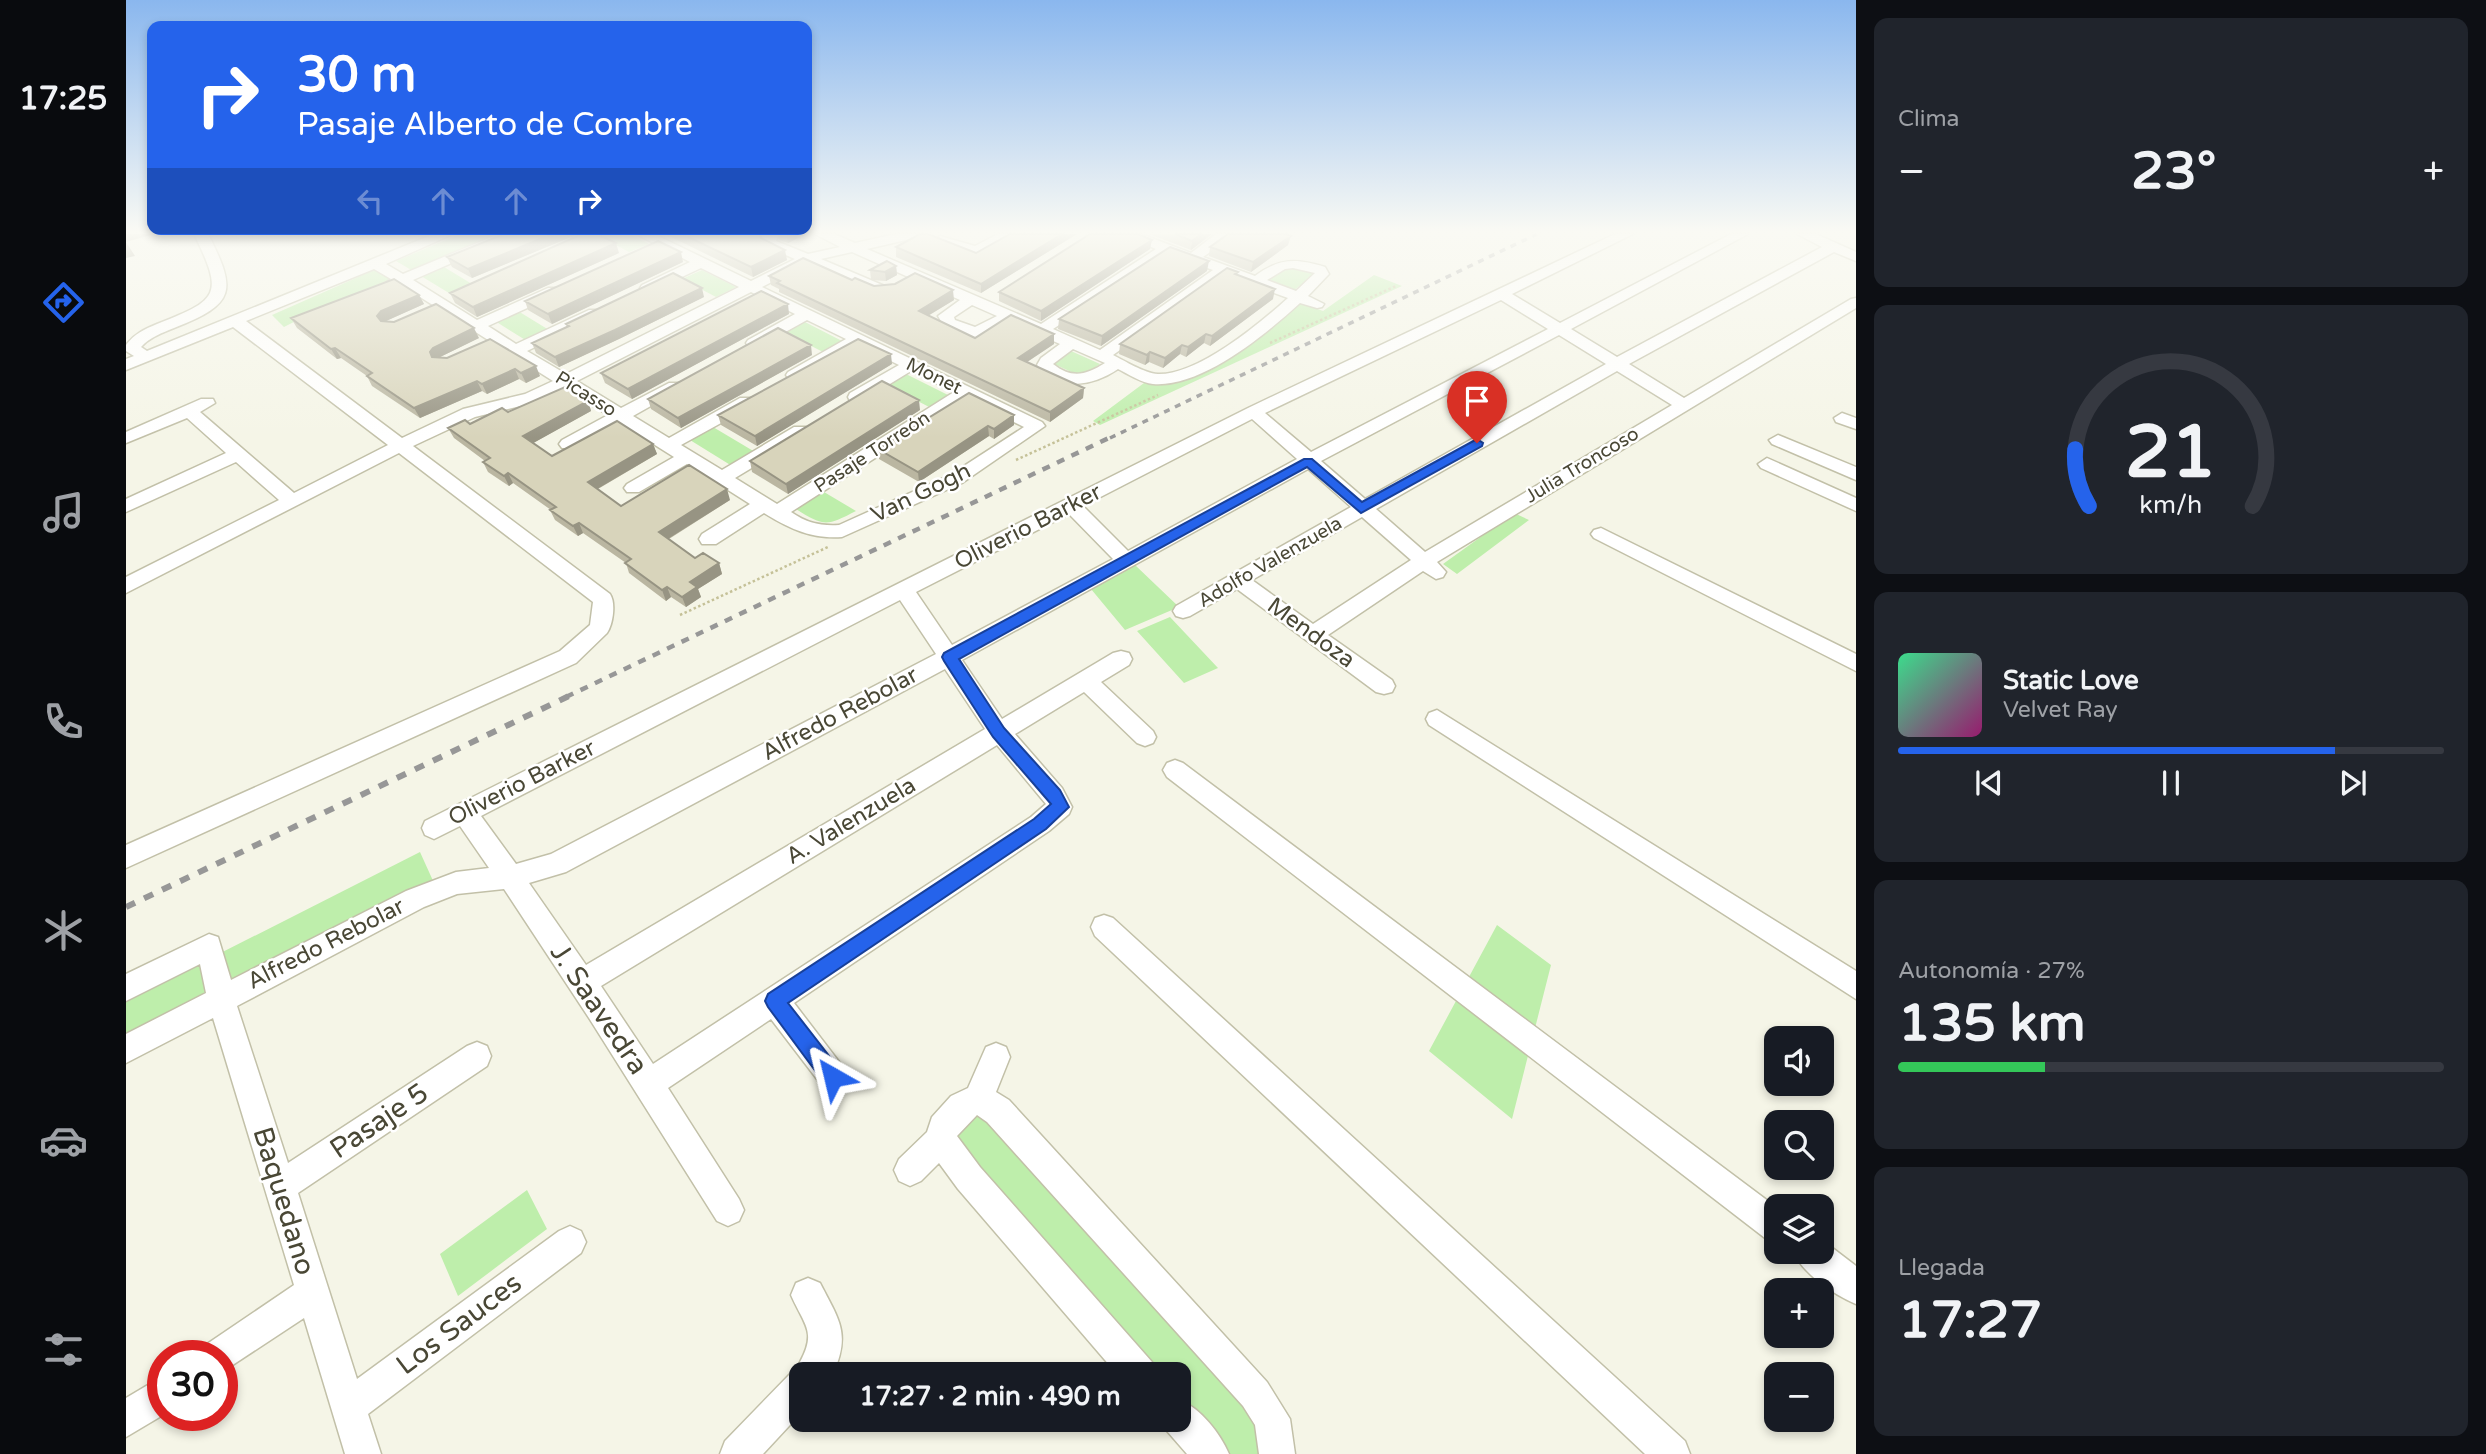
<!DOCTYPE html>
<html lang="es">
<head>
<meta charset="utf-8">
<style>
  body { margin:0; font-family:"Varela Round",sans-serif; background:#20242c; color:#f1f3f6; height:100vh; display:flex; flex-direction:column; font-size:26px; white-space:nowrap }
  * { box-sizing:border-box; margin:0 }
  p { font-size:23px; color:#9ea1a6 }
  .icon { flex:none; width:38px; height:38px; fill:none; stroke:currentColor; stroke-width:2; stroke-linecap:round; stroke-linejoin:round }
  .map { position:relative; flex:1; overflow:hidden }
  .drawer { display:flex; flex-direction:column; gap:18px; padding:18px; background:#0d0f14; width:630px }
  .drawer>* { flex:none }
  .hud { position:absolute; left:21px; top:21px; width:665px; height:214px; border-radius:14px; box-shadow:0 4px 10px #0003; background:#2563eb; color:#fff; overflow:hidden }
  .tools { position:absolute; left:1638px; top:1026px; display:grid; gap:14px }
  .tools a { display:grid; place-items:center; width:70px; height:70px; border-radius:14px; background:#171b24; box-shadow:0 4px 10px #0003; font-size:35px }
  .speed { position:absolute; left:21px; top:1340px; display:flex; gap:14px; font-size:35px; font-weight:700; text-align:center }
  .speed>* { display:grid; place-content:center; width:91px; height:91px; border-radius:50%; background:#171b24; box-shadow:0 4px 10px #0003; line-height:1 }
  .speed .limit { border:10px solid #d22; background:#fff; color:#111 }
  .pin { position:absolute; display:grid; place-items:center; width:60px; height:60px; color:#fff; margin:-72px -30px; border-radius:50% 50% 50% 0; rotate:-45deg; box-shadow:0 0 7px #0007 }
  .pin .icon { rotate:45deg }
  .me { position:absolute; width:77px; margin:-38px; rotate:323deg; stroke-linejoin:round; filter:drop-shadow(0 0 5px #0008) }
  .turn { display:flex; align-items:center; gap:24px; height:147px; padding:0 35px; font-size:32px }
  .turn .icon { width:91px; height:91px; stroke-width:2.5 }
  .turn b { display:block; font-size:49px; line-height:60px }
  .lanes { display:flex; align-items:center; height:66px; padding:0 35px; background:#0003; justify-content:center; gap:35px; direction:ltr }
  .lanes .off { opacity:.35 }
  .big { font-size:52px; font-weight:700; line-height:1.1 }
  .drawer .widget { flex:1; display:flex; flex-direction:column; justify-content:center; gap:10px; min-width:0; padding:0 24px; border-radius:14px; background:#20242c }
  .drawer .dial { align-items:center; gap:0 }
  .dial svg { height:182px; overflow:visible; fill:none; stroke:#363941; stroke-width:7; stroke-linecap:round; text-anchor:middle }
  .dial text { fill:#f1f3f6; stroke:none }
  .song { display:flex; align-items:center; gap:21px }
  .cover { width:84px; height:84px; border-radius:10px; background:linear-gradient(135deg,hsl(150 70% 55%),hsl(320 70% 35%)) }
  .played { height:7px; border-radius:4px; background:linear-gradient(90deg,#2563eb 80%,#363941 80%) }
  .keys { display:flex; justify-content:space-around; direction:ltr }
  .heat { display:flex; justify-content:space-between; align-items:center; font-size:38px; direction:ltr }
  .charge { height:10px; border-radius:5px; background:linear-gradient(90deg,#34c759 27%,#363941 0) }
  .trip { position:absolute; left:663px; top:1362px; width:402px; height:70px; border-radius:14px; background:#171b24; box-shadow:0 4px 10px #0003; font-weight:700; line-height:70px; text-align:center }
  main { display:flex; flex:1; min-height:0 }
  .dock { display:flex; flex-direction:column; width:126px; justify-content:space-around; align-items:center; background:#090b0e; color:#9ea1a6 }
  .dock .icon { width:49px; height:49px }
  .dock .active { color:#2563eb }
  .dock b { font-size:32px; color:#f1f3f6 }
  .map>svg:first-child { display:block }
  .green { fill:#beeeab }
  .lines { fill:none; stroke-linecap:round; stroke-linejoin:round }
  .minor-casing { stroke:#c2c0a8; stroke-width:3 }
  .path { stroke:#c5c198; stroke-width:2.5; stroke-dasharray:2.5 2.5; stroke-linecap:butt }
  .minor { fill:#fff; fill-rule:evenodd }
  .rail-far2 { stroke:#979797; stroke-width:3.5; stroke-dasharray:6 6; stroke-linecap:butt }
  .rail-far1 { stroke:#979797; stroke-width:4.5; stroke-dasharray:8 8; stroke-linecap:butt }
  .rail { stroke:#979797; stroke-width:6; stroke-dasharray:10 10; stroke-linecap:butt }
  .wall { fill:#bab6a1 }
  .shaded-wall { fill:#979483 }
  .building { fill:#d8d4bb; stroke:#979483; stroke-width:2 }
  .route { fill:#2563eb; stroke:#184099; stroke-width:2 }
  .labels { text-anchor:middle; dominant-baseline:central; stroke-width:5; stroke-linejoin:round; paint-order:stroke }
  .far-street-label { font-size:19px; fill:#494735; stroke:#fff }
  .street-label { font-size:23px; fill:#494735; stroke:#fff }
  .near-street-label { font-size:28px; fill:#494735; stroke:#fff }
</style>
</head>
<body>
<main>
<nav class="dock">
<b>17:25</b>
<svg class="icon active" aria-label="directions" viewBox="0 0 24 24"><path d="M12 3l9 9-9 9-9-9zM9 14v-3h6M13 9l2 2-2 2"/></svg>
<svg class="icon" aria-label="music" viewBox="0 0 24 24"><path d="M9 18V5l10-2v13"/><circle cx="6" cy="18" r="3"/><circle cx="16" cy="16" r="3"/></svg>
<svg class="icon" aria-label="phone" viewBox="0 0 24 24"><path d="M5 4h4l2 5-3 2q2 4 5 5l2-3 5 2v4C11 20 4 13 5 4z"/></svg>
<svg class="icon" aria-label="climate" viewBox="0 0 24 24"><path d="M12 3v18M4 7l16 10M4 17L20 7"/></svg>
<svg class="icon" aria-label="car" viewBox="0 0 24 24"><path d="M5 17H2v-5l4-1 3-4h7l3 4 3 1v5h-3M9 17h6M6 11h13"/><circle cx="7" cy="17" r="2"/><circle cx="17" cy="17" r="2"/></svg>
<svg class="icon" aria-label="filters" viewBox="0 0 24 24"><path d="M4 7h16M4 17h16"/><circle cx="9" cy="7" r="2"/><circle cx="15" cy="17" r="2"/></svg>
</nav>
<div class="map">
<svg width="1730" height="1454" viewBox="0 0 1730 1454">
  <rect width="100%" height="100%" fill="#f5f5e7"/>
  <path class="green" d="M334,234H377L287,271L270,261Z
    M478,234H504L523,244L503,252L473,236Z
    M1161,265L1190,273L1167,291L1140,280Z
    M318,267L346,284L323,293L295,276Z
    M248,270L266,279L203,304L158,327L146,315Z
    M576,270L610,287L590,297L556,279Z
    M1248,275L1276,286L974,425L967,421L1018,383L1049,381L1173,302L1197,311Z
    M392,311L423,330L401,341L369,321Z
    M677,321L716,341L697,352L658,332Z
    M945,351L974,364L956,377L926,363Z
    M780,374L824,396L805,408L761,385Z
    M587,427L629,452L606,466L564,440Z
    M698,492L730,511C701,526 698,527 670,509Z
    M1388,513L1403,520L1331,574L1317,564Z
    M1009,565L1053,607L999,630L965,589Z
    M1044,617L1092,668L1058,683L1011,631Z
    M294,852L308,883L0,1044V1001Z
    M1371,925L1425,965L1386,1119L1303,1051Z
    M848,1111L859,1115L1128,1412L1138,1454H1103L1054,1399V1374H1031L827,1146V1134Z
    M401,1190L421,1229L332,1296L314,1254Z"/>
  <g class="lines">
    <defs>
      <path id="minor" d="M68,234H82C111,291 110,304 48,328C36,333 24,337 15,347L21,351L308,234H327L260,264L277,274L373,234H392L287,280L351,320L422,288H432L434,291L432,294L362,326L390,344L463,310H473L476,313L473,316L401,351L440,374L613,287L575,268L526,291H516L514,288L516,285L564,262L510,234H528L625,281L669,259L639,246L635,238L638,234H653L650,241L682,254L714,247L689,234H708L729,243L770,234H795L793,237L741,249L915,324L1030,249L995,234H1015L1065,253L1090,234H1104L1096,244L1077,257L1129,276C1153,258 1170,258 1199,267L1203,274L1182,296L1198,304L1196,307L1191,308L1174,303C1140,334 1076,388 1027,384C1016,383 1002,374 992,369C967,386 932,393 911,365L915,358L934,344L884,322L850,338L818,326L812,316L834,300L726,252L695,259L761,287L763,290L761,293H751L681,264L636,287L916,422L919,426L836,483L716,537C685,539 664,529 638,513L590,544H576L573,539L576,534L624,504L561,464L513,492H501L498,488L501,484L548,457L494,423L448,448H436L433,444L436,440L482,415L438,388L411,402L349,417L287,446L484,594C490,603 487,624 481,633L450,663L0,868V845L434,651L464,625L467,602L273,453L0,593V577L153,500L110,462L0,512V499L100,453L61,418L0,443V432L75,399H87L89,403L74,412L168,493L262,445L107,327L0,370V359L8,356L0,351V345C8,334 19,329 31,324C93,300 98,295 68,234ZM1042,254L1087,270L974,350L927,329ZM1167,268L1189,273L1170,291L1141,280L1159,269ZM248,269L265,279L258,284L260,287L275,285L427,381L399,394L337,409L276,438L120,321ZM1099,275L1162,298C1133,324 1072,375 1032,374C1018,373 999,361 987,355ZM625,292L669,314L622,340L620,343L622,346H634L681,320L720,339L662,372L660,375L662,378H674L732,345L773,365L724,393L722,397L724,401H736L785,371L828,392L651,504L609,478L680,435L683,431L680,427H668L596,470L555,445L626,406L628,402L626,398H614L543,438L507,416L555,389L557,386L555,383H543L495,408L451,381ZM846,305L871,316L849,327L829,320L828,317ZM947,349L979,363C960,375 946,379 927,364ZM841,399L898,427L824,475L713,525C694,526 681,523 665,512Z
        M872,234H890L850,255L807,240L814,236L849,246Z
        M1489,234H1507L1386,294L1434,323L1605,234H1622L1445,329L1491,357L1696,247L1671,234H1690L1730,252V261L1708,252L1503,364L1558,398L1725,299L1730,298V308L1311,562L1320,572L1317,577L1310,579L1297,571L1202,635L1266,680L1269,686L1266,692L1258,694L1250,692L1111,589L1064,616L1057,618L1050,616L1047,611L1050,606L1225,507L1182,469L836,660L876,719L987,653L995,651L1003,653L1006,659L1003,665L975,682L1027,731L1030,737L1027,743L1019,746L1011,743L958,692L889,734L936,788L946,807L943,814L923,831L668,1003L717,1067L722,1077L717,1087L707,1092L697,1087L645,1019L542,1088L613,1199L618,1210L613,1221L602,1226L591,1221L463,1018L378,889L331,894L298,907L111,1006L162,1163L341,1046L351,1042L361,1046L365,1056L361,1066L172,1193L231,1379L433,1231L444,1226L455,1231L460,1242L455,1253L242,1414L255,1454H219L178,1318L96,1372V1356H76L81,1344L168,1285L87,1018L0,1063V1034L80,993L74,964L0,1001V974L83,934L92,937L105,980L280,891L330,872L363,868L334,826L308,839L299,835L296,828L299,821L1122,408ZM1375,300L1422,329L1185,452L1139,413ZM1433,335L1480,364L1239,499L1195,461ZM1491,371L1546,405L1299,552L1250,509ZM1126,419L1171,459L1002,551L957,506ZM943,514L987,559L826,645L790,592ZM1236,517L1285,560L1187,624L1126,580ZM774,600L810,654L425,854L390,864L355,816ZM819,669L859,729L460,965L403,883L440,872ZM871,745L920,804L905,817L527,1064L475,986Z
        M1716,413L1730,418V429L1710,422L1708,418Z
        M1652,435L1730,467V480L1646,444L1643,440Z
        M1641,458L1730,498V511L1635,468L1632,464Z
        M1475,528L1730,654V671L1468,538L1465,534L1468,530Z
        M1311,710L1730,971V999L1303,725L1300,719L1303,713Z
        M1049,760L1057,763L1650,1207V1243L1639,1238L1041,777L1037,770L1041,763Z
        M978,915L987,918L1559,1441L1564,1454H1519L969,936L965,927L969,918Z
        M870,1043L880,1047L884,1057L870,1092L883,1100L1141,1382L1164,1419L1169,1454H1133L1129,1425L1117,1406L861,1122L851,1115L831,1136L854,1167L1026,1362L1031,1374H991L832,1189L813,1163L795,1181L784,1186L773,1181L768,1170L773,1159L801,1132L806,1117L825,1096L842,1088L860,1047Z
        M1696,1240L1730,1266V1304C1708,1295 1676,1273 1667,1251H1696Z
        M682,1278L694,1283C713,1320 725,1333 707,1374H676V1412L637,1454H594L599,1441L664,1374C671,1371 670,1368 674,1362C691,1331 678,1325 665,1295L670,1283Z
        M37,1376V1415L0,1437V1398Z
        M1054,1400C1075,1409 1094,1433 1103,1454H1061L1041,1431L1037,1419H1054Z"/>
    </defs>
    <use href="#minor" class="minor-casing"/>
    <path class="path" d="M1144,343L1270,286
      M890,460L1032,395
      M554,615L702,547"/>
    <use href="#minor" class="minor"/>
    <path class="rail-far2" d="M984,438L1411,234"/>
    <path class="rail-far1" d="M440,697L987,436"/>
    <path class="rail" d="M0,907L443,696"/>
  </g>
  <path class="wall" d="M378,234H452L346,278L326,267L321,257Z
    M539,234H636L634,237L661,260L627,277Z
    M653,234H680L662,243L653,240Z
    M884,234H951L855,293L770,257V247L850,253Z
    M1023,234H1086L1065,250Z
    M1100,236L1162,245L1125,272L1083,256L1084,247Z
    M1024,249L915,321L873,301V292Z
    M493,253L351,317L329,303L324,293Z
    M557,262L426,324L402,310L399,301Z
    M770,266L771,275L760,281L745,280L744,270Z
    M1081,271L975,346L932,329L933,319Z
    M1112,272L1111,275L1147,299L1084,346L1078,343L1060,357L1054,354L1037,368L1023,362L1019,365L993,354L994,344Z
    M643,276L726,280L748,286L828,300L802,316L849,338L928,344L901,362L958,388L957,398L924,422L653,292V289L645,285Z
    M293,295L298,304L260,321L353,338L312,358H321L364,339L414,376L400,383L393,379L361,394L356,391L294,418L246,386L241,376L215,358L211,359L171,328L165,318Z
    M578,297L493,339L433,367L410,353L406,343L441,327L440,324Z
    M663,314L506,399L479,383L475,373Z
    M686,355L555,428L525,409L522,399Z
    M766,364L631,446L595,425L592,415Z
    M462,401L465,411L407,443L426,456L527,444L531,454L472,489L495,506L604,500L543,539L569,558L593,563L596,574L572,589L575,597L560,607L545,597L540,601L503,573L500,563L457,533L452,536L429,520L424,510H425L387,483L383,486L362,472L357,462L359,461L328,438L322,428L344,424L382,412Z
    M794,410L662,494L626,472L624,461Z
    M888,415V425L868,439L863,436L793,482L753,459L752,449Z"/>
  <path class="shaded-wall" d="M0,234H28L0,242L9,256L0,258Z
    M426,234H452L346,278L342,269Z
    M660,234H680L662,243Z
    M936,234H951L855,293V284Z
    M1075,234H1086L1065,250L1066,241Z
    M1165,236L1162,245L1125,272L1127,262Z
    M1026,240L1024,249L915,321V311Z
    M490,243L493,253L351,317L347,307Z
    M659,250L661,260L627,277L625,267Z
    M555,252L557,262L426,324L422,314Z
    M1083,261L1081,271L975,346L976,336Z
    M770,266L771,275L760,281L759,272Z
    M576,288L578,297L493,339L433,367L429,357Z
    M1149,289L1147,299L1084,346L1086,336Z
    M827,290L828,300L793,321V311Z
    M293,295L298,304L260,321L256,326L251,316L255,311Z
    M662,304L663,314L506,399L502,389Z
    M348,328L353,338L312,358L306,357L304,352L307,348Z
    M928,334V344L892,368V358Z
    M1080,334L1078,343L1060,357L1062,347Z
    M685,345L686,355L555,428L552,418Z
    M1056,345L1054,354L1037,368L1039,358Z
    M209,348L215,358L211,359L205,349Z
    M1024,352L1023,362L1019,365L1021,355Z
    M765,354L766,364L631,446L629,436Z
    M410,366L414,376L400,383L395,373Z
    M389,369L393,379L361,394L356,384Z
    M351,381L356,391L294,418L288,408Z
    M958,388L957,398L924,422V412Z
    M793,400L794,410L662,494L660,484Z
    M462,401L465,411L402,446L397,436Z
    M888,415V425L868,439V429Z
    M862,426L863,436L793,482L792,472Z
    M527,444L531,454L466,492L462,482Z
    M382,473L387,483L383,486L378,476Z
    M601,489L604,500L537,542L533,532Z
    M453,523L457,533L452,536L447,526Z
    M593,563L596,574L572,589L575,597L560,607L556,597L564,582Z
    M541,587L545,597L540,601L536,590Z"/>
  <path class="building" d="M378,234H426L342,269L321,257Z
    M456,234H471L490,243L347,307L324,293Z
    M556,234H633L635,238L659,250L625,267Z
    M794,234H802L850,253L884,234H936L855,284L770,247Z
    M964,234H1012L1026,240L915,311L873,292Z
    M1049,234H1075L1066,241Z
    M1102,234H1160L1165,236L1127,262L1084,247Z
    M532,241L555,252L422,314L399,301Z
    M1044,247L1083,261L976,336L933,319Z
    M677,258L726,280L729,278L748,286L769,284L789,273L827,290L793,311L849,338L885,315L928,334L892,358L958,388L924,412L651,283L654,281L643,276Z
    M761,261L770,266L759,272L744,270Z
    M1101,268L1112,272L1109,274L1149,289L1086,336L1080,334L1062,347L1056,345L1039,358L1024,352L1021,355L994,344Z
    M547,273L576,288L489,330L429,357L406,343L443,326L440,324Z
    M268,279L293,295L255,311L251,316L255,321L268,322L310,304L348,328L307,348L304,352L306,357L321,358L364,339L410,366L395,373L389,369L356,384L351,381L288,408L241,376L246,373L209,348L205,349L165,318Z
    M635,291L662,304L502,389L475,373Z
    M652,328L685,345L552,418L522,399Z
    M732,339L765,354L629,436L592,415Z
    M756,381L793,400L660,484L624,461Z
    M439,387L462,401L397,436L426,456L491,421L527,444L462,482L495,506L563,465L601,489L533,532L569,558L577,553L593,563L564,582L571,587L556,597L541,587L536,590L499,563L505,559L453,523L447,526L424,510L430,507L382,473L378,476L357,462L364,458L322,428L339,420L344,424L376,408L382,412Z
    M843,393L888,415L868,429L862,426L792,472L752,449Z"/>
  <linearGradient id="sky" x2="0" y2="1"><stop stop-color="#8ab7ee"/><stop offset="0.53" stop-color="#fafaf4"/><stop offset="1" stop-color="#fafaf4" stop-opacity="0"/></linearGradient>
  <rect width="1730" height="438" fill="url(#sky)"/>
  <path class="route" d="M1351,439L1357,443L1356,446L1235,513L1181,467L833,659L878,728L934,790L943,807L920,829L662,1003L714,1070L717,1077L714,1084L707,1087L699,1084L642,1007L639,1001L642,994L908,819L925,804L867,737L818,661L816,657L818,653L1178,459H1186L1236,502Z"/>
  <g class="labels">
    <g class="far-street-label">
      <text transform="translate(808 376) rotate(26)">Monet</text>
      <text transform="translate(460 394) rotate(32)">Picasso</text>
      <text transform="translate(746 452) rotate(-33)">Pasaje Torreón</text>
      <text transform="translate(1456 465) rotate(-31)">Julia Troncoso</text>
      <text transform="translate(1144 562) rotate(-30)">Adolfo Valenzuela</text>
    </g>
    <g class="street-label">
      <text transform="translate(795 493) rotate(-26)">Van Gogh</text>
      <text transform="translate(902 527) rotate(-27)">Oliverio Barker</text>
      <text transform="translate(1185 633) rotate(36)">Mendoza</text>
      <text transform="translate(714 714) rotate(-28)">Alfredo Rebolar</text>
      <text transform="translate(396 783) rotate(-27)">Oliverio Barker</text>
      <text transform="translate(725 821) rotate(-31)">A. Valenzuela</text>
      <text transform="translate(200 944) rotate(-27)">Alfredo Rebolar</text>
    </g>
    <g class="near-street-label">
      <text transform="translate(473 1009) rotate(56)">J. Saavedra</text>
      <text transform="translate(253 1121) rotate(-34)">Pasaje 5</text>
      <text transform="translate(158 1201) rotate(73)">Baquedano</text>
      <text transform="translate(333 1324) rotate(-37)">Los Sauces</text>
    </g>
  </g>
</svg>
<div class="tools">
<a><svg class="icon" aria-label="sound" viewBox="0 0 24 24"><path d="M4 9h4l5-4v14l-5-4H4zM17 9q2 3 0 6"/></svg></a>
<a><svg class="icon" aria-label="search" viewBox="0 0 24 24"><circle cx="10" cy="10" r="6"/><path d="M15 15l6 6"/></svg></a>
<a><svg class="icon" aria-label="layers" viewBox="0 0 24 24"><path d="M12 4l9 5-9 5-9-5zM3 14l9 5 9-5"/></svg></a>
<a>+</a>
<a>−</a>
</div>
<div class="speed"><div class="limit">30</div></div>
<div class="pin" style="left:1351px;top:443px;background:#d93025"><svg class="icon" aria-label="arrive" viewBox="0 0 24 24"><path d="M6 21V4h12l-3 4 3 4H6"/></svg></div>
<svg class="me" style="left:707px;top:1077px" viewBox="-20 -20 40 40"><path d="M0-17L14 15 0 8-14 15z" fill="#2563eb" stroke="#fff" stroke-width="4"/></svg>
<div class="trip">17:27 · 2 min · 490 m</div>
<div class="hud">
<div class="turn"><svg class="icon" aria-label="right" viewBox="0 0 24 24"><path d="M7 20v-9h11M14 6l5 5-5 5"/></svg><div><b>30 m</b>Pasaje Alberto de Combre</div></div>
<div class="lanes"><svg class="icon off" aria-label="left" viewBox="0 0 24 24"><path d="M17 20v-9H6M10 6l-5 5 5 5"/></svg><svg class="icon off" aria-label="ahead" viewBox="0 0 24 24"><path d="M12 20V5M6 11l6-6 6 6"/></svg><svg class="icon off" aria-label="ahead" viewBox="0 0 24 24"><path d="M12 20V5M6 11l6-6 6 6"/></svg><svg class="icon" aria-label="right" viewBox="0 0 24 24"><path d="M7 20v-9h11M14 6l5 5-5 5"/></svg></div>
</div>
</div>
<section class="drawer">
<div class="widget"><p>Clima</p>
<div class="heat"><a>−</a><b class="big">23°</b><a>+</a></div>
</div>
<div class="widget dial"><svg viewBox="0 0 100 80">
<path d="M14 69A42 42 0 1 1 86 69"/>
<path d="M14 69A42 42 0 0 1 8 44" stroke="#2563eb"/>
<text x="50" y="56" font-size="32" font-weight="700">21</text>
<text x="50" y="72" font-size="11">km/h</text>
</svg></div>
<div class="widget">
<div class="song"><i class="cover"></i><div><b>Static Love</b><p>Velvet Ray</p></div></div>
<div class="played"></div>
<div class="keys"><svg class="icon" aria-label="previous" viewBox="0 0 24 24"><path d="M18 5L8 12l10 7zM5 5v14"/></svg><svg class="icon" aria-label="pause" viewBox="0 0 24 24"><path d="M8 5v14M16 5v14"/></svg><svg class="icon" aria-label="next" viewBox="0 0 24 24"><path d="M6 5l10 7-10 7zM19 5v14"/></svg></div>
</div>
<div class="widget"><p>Autonomía · 27%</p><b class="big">135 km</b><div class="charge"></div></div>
<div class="widget"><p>Llegada</p><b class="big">17:27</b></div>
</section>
</main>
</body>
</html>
